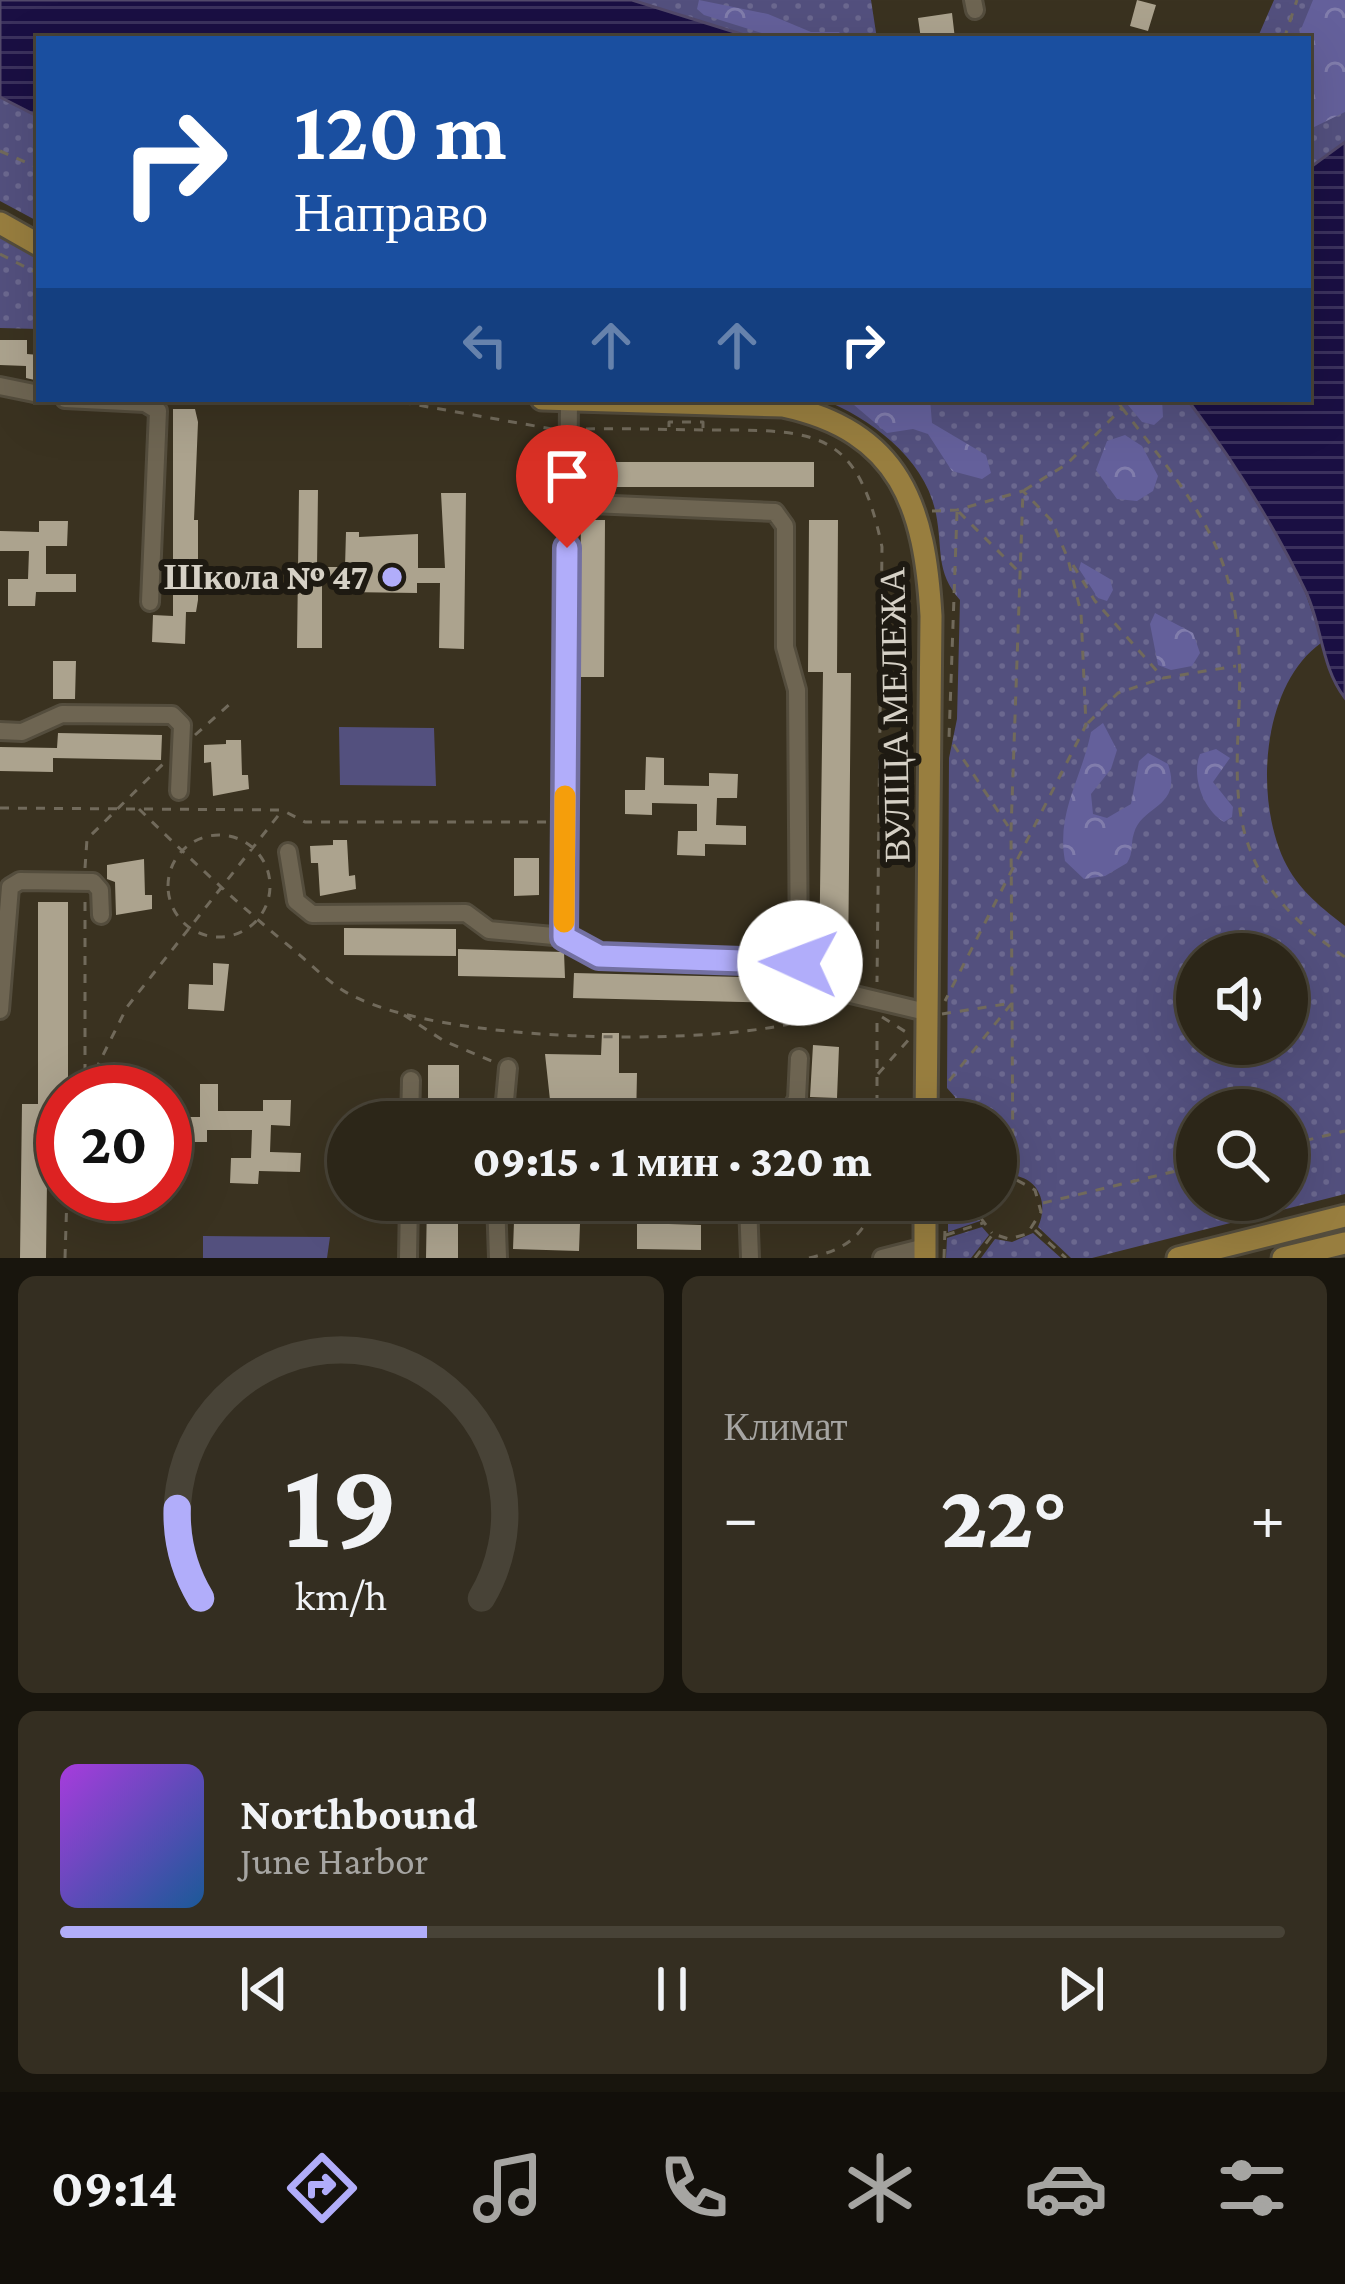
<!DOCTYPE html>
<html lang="ru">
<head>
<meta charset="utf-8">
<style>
  body { margin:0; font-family:"Crimson Pro",serif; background:#342e21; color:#f1f3f6; height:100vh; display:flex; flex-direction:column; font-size:45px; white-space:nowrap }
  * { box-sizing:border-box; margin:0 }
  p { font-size:39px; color:#a6a5a2 }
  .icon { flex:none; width:66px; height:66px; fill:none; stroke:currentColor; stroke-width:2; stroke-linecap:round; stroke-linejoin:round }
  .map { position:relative; height:1258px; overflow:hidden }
  .side { display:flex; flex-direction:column; gap:18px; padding:18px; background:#18150d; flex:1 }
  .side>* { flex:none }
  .top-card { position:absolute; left:36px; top:36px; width:1275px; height:366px; border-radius:0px; box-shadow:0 12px 48px #0002,0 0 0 3px #484337; background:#1a4fa0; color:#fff; overflow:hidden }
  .controls { position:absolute; left:1176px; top:933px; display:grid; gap:24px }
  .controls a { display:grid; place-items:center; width:132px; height:132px; border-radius:50%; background:#2c2618; box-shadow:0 12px 48px #0002,0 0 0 3px #484337; font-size:60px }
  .speed { position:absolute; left:36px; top:1065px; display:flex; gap:24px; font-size:60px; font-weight:700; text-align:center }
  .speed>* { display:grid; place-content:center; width:156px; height:156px; border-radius:50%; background:#2c2618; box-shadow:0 12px 48px #0002,0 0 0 3px #484337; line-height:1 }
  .speed .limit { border:18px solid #d22; background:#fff; color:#111 }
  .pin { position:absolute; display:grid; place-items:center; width:102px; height:102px; color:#fff; margin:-123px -51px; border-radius:50% 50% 50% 0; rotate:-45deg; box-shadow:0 0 12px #0007 }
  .pin .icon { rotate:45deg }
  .me { position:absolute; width:132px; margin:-66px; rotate:272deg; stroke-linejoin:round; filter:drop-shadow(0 0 9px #0008) }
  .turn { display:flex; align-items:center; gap:42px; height:252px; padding:0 60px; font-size:54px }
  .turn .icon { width:156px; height:156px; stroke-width:2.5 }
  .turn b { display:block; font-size:84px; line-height:102px }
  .lanes { display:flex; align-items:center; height:114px; padding:0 60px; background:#0003; justify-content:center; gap:60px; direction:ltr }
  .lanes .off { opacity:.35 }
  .big { font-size:90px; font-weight:800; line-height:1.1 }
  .side .widget { flex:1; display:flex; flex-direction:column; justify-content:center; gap:18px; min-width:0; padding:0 42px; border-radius:18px; background:#342e21 }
  .side .dial { align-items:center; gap:0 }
  .dial svg { height:312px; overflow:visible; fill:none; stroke:#484337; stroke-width:7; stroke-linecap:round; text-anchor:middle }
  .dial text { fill:#f1f3f6; stroke:none }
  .song { display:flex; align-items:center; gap:36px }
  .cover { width:144px; height:144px; border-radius:18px; background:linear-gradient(135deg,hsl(280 70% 55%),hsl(210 70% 35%)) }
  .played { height:12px; border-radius:6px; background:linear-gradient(90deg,#b1adfa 30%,#484337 30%) }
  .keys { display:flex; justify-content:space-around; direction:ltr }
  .heat { display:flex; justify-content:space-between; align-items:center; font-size:66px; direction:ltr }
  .side .tiles { flex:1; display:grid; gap:18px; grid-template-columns:1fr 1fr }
  .widget:last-child { grid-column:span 2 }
  .trip { position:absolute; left:327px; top:1101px; width:690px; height:120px; border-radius:60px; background:#2c2618; box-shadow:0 12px 48px #0002,0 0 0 3px #484337; font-weight:800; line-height:120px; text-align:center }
  .menu { display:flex; height:192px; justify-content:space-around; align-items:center; background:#120f0a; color:#a6a5a2 }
  .menu .icon { width:84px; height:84px }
  .menu .active { color:#b1adfa }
  .menu b { font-size:54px; color:#f1f3f6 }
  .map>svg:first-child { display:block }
  .grass { fill:url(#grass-dots); fill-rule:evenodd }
  .forest { fill:url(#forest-crowns) }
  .park { fill:#53507e }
  .water { fill:url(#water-rules); stroke:#52496a; stroke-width:3 }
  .building { fill:#aca38e }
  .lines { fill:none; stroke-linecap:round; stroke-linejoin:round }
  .minor-casing { stroke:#544d3d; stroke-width:22 }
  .major-casing { stroke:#544d3d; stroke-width:27 }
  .path { stroke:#716a5b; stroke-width:3; stroke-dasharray:9 9; stroke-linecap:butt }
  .minor { stroke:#6e6552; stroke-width:16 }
  .major { stroke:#987e3f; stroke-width:21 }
  .route-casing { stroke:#7370a2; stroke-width:30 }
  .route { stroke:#b1adfa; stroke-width:21 }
  .slow { stroke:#f59e0b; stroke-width:21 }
  .poi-dot { fill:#b1adfa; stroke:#1e1a12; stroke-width:4.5 }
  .labels { text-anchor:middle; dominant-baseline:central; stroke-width:12; stroke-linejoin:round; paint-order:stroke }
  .poi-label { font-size:36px; font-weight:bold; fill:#d6d1c6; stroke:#1e1a12; text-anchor:end }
  .street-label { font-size:36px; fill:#d6d1c6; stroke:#1e1a12 }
</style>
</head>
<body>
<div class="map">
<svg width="1345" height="1258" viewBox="0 0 1345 1258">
  <defs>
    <pattern id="grass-dots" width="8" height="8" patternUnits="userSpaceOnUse" patternTransform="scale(3)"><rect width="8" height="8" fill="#53507e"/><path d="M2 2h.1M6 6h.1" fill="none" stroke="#6b688f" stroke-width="1.8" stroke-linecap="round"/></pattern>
    <pattern id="forest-crowns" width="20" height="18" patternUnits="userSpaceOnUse" patternTransform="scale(3)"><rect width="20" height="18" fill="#64609b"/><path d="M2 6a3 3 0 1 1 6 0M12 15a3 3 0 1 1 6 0" fill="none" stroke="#817dac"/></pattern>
    <pattern id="water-rules" width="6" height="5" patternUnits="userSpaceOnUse" patternTransform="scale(3)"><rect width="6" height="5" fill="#1a0f43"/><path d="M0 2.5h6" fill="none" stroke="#3b315d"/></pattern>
  </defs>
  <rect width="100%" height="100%" fill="#3a3220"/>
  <path class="grass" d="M632,0H871L877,39H757Z
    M1274,0H1345V141L1308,169V39H1257Z
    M0,97L39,117V222L0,201Z
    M0,234L39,255V329L0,328Z
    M822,399H1187C1240,471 1301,555 1321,643C1261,686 1253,802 1287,866C1300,891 1323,909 1345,926V1194L1092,1258H1071L1038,1227C1052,1196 1030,1167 996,1178V1122H954L955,1097L947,1088L949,758L957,719L960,600C935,571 943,550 936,514C926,459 870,418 822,399ZM1197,954H1287V1044H1197ZM1197,1110H1287V1200H1197Z
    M948,1200L978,1205L980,1221L948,1232Z
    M982,1227L989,1235L971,1258H946L947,1238Z
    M1033,1233L1061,1258H981L995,1239L1012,1242Z"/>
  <path class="forest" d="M699,0L768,14L811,32H839L845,39H781L704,15L697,9Z
    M1313,0H1345V112L1308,130V39H1297Z
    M847,399H930L932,423L986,455L991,473L982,479L952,471L928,434L913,429L887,433Z
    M1123,399H1162L1163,417L1154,425L1142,422Z
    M1125,435L1142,446L1158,476L1153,491L1137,501L1117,499L1096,470L1107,441Z
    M1081,562L1110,579L1113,590L1107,601L1098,598L1079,569Z
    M1155,613L1193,633L1200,653L1192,666L1171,670L1158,665L1150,624Z
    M1103,723L1117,750L1111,769L1091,794L1093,814L1107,818L1131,804L1139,761L1148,753L1168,764C1183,808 1142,805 1134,833C1130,845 1134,852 1127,863L1105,876L1084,879L1065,861C1056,812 1082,778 1091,732Z
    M1216,749L1230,758L1213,782L1233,807L1232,817L1224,822C1203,810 1191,776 1200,754Z"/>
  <path class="park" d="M339,727L434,728L436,786L340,785Z
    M203,1236L330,1237L327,1258H203Z"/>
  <path class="water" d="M0,0H632L757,39H39V117L0,97Z
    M1345,142V698C1321,667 1322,626 1306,592C1274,525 1232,459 1187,399H1308V169Z"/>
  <path class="building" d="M1137,0L1156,5L1148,31L1130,26Z
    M952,13L955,39H921L918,18Z
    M0,340H27V354L39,355V381L26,378V366L0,365Z
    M173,409H195L198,422L194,520H198V600L196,612H186L185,644L152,642L153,615L173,616Z
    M606,462H814V487H606Z
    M299,490H318L317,567H345L346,532H359V537L418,534V568H445L441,493H466L464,649L439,648L440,583H417V593L345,592V581H322V648H297Z
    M581,520H605L604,677H579Z
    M809,520H838L837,673H851L848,967H819L823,672H808Z
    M39,521H68L67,546H46V574H76V592H36L35,606H8V579H28L29,551H0V531L39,532Z
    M53,661H76L75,699H53Z
    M58,733L162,735L161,760L53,758V772L0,771V747L57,748Z
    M226,740H241L242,775H248L249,789L213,796L211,762L204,763V745L226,744Z
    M646,757L664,758V785L709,786V773L738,774L737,798H717L716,825L746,826V845L705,844V856L677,855L678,831H697V804L652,803V815L625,814V790H645Z
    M333,840H347L349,876L355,875L356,889L320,896L318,863H311L310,846L333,845Z
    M514,858H539V895L514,896Z
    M144,859L145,895H152V909L116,915L115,882L107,879V865Z
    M38,902H68V1092H63V1103H48L46,1258H20L22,1104H38Z
    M344,928L456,929V956L344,955Z
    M458,949L564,952L565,978L458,976Z
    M213,963L229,964L224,1011L188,1009L189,984L213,985Z
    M574,973L787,978L786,1003L573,998Z
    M602,1033H619V1073H637L636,1122H543L544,1100H550L545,1054L601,1055Z
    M813,1045L839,1047L837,1098L810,1097Z
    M428,1065H459V1122H428Z
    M200,1084H218V1111H263V1100H291L290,1126L271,1125L270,1152L301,1153L300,1172L259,1171L258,1184L230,1183L231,1158H251L252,1130H207V1142H180V1117H200Z
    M427,1200H458V1258H426Z
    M772,1200H802V1222L772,1223Z
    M514,1222L580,1224L579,1251L513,1249Z
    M637,1223L701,1225V1250L637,1249Z"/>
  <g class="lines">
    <defs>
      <path id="minor" d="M973,0L975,10
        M0,386L39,394
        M65,399L145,403L158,411L150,602
        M568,503L775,512L785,526V647L797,690L799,963
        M0,731L22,732L62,714L172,715L182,725L179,791
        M288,852L296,901L312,914L466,913L489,930L564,937L599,956L799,963L813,985L926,1012
        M564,937L569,404
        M0,1010L10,887L20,881L93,882L100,890L101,915
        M410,1122L411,1080
        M503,1122L508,1068
        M783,1122L797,1099L799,1058
        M496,1200L498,1258
        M704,1200L748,1203L750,1258
        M408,1258L409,1200
        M882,1258L925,1247"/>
      <path id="major" d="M0,223L39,245
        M542,399L783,406C901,431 925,508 931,616L926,1122
        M925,1258V1200
        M1178,1258L1345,1216
        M1283,1258L1345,1243"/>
    </defs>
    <use href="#minor" class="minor-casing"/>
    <use href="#major" class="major-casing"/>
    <path class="path" d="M1284,39L1297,0
      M0,151L39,168
      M0,254L39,274
      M384,399L552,429
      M1122,408C1159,456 1206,511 1225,570C1274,726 1169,841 1345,957
      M669,427V422H703V428
      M586,429C629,428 673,430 717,430C821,430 858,433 882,547L877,982
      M932,511L957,510L1023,491L1052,521L1068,559L1081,613L1086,725L945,1001
      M957,512L949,738L1008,826
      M959,512L1020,573
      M1073,565L1095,601L1163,678L1236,666
      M1088,723L1118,693L1163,678
      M195,735L232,702
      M0,808L282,810L305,822H551
      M139,809C189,858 240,906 295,951C313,966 332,986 353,996C444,1042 690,1046 789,1024L807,996
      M168 886a51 51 0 1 1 102 0a51 51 0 1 1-102 0Z
      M85,868L87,839L165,762
      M85,902V1092
      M942,1014L1012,1003L945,1086
      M404,1015L444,1041L496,1063
      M882,1017L909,1034
      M878,1074L911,1037
      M87,1087L127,1007L281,812
      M944,1110L945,1122
      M877,1122V1016
      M1287,1145L1345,1131
      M996,1181L1012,1178
      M981,1200L980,1217L992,1233
      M1043,1203L1197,1166
      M1035,1230L1066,1258
      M946,1235L983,1223
      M65,1258L67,1194
      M809,1258C843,1250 866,1237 874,1200
      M944,1258L946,1200
      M975,1258L993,1234L1009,1239L1027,1234L1041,1212L1035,1190L1013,1178L1011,830L1023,491L1067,464L1122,408L1116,399"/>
    <use href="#minor" class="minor"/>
    <use href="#major" class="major"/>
  </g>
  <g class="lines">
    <defs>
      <path id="route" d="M567,548L564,937L599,956L800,963"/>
    </defs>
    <use href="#route" class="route-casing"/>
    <use href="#route" class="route"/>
    <path class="slow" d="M564,922L565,796"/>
  </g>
  <circle class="poi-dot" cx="392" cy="577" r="12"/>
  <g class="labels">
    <g class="poi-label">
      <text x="368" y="577">Школа № 47</text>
    </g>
    <g class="street-label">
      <text transform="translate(895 715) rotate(-91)">ВУЛІЦА МЕЛЕЖА</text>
    </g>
  </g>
</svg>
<div class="controls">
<a><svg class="icon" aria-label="sound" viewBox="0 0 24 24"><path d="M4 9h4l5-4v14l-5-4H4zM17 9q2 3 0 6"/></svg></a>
<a><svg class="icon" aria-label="search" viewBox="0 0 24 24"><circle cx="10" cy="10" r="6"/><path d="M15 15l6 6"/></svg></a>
</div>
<div class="speed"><div class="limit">20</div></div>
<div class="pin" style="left:567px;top:548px;background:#d93025"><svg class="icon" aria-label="arrive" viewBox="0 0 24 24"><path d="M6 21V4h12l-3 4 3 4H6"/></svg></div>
<svg class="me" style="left:800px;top:963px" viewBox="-20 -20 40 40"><circle r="19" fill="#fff"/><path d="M0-13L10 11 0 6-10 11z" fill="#b1adfa"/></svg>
<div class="trip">09:15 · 1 мин · 320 m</div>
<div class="top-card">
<div class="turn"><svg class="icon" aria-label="right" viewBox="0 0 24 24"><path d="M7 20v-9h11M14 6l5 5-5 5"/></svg><div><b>120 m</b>Направо</div></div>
<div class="lanes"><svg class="icon off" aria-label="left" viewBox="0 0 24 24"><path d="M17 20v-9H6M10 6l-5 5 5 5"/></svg><svg class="icon off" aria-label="ahead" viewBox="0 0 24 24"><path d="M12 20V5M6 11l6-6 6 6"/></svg><svg class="icon off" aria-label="ahead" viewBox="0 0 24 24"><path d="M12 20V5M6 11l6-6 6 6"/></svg><svg class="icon" aria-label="right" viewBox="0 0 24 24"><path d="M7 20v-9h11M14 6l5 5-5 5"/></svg></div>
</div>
</div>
<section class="side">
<div class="tiles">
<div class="widget dial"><svg viewBox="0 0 100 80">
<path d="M14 69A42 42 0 1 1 86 69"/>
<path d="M14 69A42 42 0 0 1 8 46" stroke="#b1adfa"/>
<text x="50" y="56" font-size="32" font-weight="700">19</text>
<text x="50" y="72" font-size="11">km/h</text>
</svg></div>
<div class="widget"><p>Климат</p>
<div class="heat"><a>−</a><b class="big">22°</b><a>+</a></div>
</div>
<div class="widget">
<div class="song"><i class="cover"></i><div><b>Northbound</b><p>June Harbor</p></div></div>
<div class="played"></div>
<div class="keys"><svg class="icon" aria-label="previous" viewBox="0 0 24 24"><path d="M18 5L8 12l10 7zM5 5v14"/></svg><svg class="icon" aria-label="pause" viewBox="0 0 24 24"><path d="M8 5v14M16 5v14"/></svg><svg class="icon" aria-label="next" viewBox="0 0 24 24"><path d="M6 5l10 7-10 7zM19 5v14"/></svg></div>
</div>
</div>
</section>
<nav class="menu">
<b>09:14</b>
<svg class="icon active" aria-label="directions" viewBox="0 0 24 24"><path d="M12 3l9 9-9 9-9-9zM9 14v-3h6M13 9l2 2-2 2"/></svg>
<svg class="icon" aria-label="music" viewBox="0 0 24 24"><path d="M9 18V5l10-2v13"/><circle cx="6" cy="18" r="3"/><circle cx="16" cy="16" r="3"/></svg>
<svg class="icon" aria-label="phone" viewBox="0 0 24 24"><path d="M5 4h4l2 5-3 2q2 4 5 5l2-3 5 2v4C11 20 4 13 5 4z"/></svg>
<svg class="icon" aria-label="climate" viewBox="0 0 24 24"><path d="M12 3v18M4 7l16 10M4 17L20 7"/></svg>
<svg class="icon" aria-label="car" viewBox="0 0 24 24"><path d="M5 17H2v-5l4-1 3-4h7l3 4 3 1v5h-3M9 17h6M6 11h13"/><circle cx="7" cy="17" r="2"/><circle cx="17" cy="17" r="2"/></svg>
<svg class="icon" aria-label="filters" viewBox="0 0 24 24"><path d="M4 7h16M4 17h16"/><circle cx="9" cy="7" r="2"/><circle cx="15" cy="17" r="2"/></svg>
</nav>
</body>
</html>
